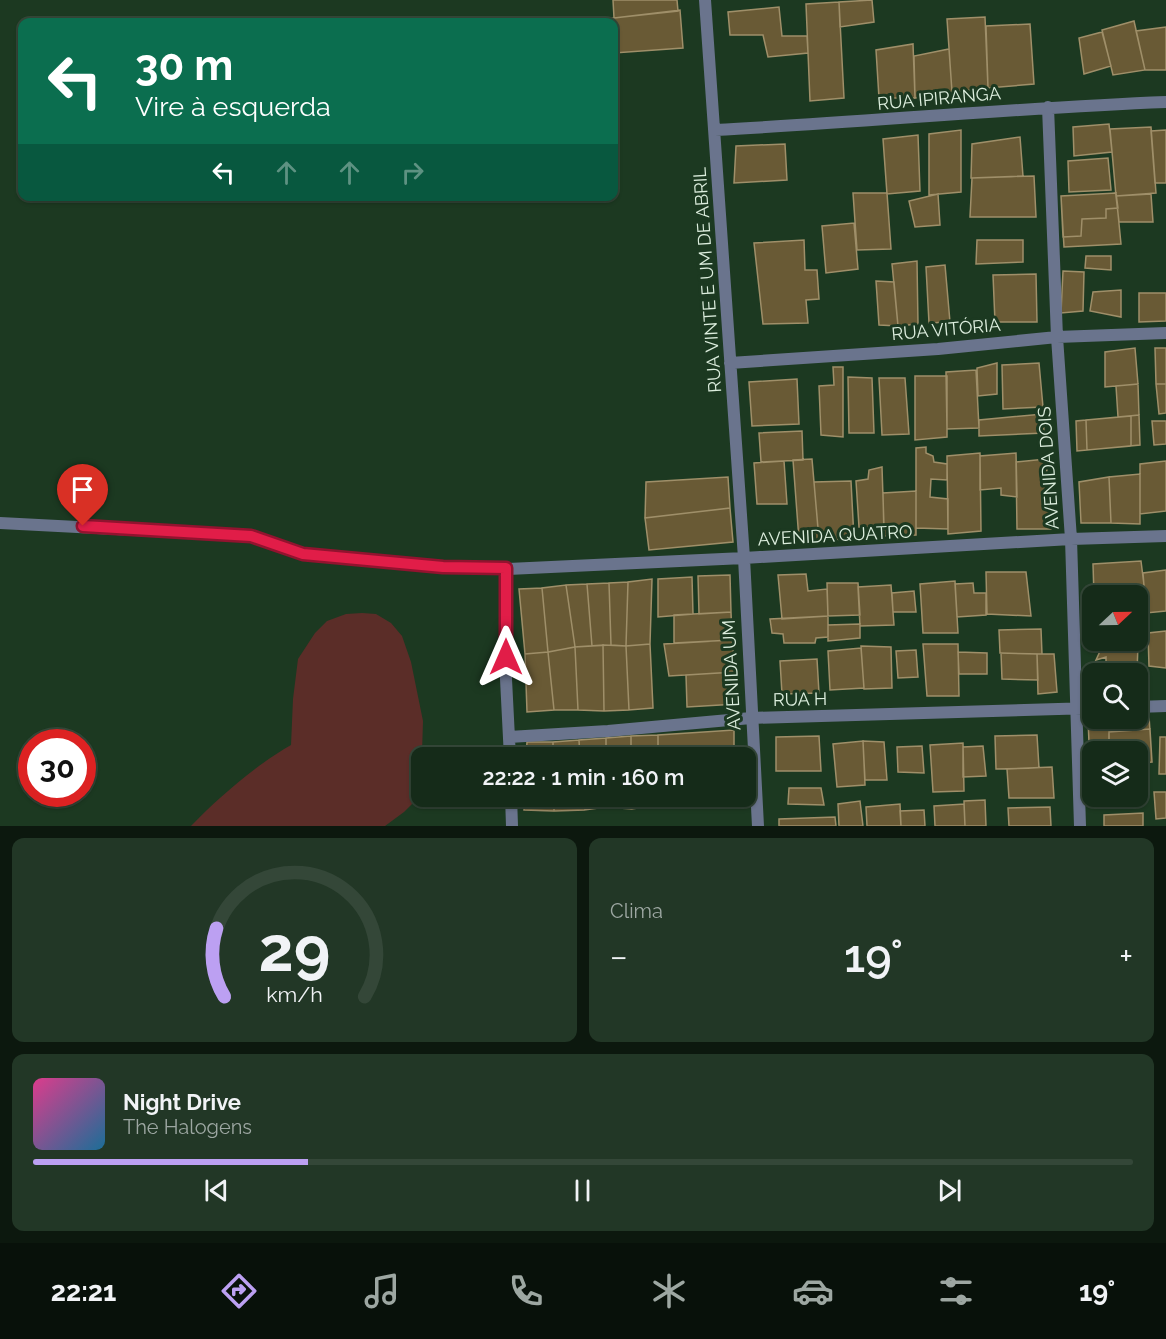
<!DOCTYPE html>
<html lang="pt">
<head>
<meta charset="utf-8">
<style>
  body { margin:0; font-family:Raleway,sans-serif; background:#223726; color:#f1f3f6; height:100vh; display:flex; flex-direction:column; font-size:22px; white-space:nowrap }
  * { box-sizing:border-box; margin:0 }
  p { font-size:20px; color:#9da7a2 }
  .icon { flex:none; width:33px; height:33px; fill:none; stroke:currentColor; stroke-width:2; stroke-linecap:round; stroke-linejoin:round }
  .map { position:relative; height:826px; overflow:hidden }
  .drawer { display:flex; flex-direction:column; gap:12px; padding:12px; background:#0c180e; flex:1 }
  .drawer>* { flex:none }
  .top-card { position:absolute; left:18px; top:18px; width:600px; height:183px; border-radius:12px; box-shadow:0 2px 4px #0004,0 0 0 2px #344738; background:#0b6e4f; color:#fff; overflow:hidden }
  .needle { width:39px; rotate:68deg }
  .tools { position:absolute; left:1082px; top:585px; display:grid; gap:12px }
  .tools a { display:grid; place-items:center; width:66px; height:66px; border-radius:12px; background:#152b19; box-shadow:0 2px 4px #0004,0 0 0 2px #344738; font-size:30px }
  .speed { position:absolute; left:18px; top:729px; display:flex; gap:12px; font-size:30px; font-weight:700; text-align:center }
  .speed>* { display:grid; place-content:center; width:78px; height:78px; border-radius:50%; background:#152b19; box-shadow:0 2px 4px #0004,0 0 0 2px #344738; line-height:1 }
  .speed .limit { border:9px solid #d22; background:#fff; color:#111 }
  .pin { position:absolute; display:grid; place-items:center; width:51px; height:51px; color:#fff; margin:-62px -26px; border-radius:50% 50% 50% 0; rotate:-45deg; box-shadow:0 0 6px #0007 }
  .pin .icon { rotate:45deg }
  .me { position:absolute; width:66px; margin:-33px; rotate:0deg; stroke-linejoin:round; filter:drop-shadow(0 0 4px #0008) }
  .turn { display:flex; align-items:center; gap:21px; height:126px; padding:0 18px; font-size:27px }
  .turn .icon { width:78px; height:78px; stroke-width:2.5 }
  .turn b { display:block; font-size:42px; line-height:51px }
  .lanes { display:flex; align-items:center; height:57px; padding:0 18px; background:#0003; justify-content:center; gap:30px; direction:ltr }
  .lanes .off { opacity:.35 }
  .big { font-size:45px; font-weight:600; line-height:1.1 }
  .drawer .tile { flex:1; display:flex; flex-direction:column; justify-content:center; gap:9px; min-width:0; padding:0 21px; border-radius:12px; background:#223726 }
  .drawer .dial { align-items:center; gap:0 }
  .dial svg { height:156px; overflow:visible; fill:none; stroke:#344738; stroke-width:7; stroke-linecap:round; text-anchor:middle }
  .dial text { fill:#f1f3f6; stroke:none }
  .song { display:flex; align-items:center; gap:18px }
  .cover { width:72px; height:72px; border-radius:9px; background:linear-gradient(135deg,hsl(330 70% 55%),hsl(200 70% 35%)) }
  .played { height:6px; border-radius:3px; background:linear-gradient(90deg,#bca0f2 25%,#344738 25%) }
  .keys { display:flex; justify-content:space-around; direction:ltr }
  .heat { display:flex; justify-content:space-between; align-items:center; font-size:33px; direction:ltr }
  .drawer .tiles { flex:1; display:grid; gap:12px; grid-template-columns:1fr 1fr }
  .tile:last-child { grid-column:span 2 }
  .trip { position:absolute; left:411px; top:747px; width:345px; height:60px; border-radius:12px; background:#152b19; box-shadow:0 2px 4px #0004,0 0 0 2px #344738; font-weight:600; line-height:60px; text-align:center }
  .menu { display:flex; height:96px; justify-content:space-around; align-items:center; background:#08110a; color:#9da7a2 }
  .menu .icon { width:42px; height:42px }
  .menu .selected { color:#bca0f2 }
  .menu b { font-size:27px; color:#f1f3f6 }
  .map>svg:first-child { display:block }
  .green { fill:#5b2d28 }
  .building { fill:#695a35; stroke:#9f8f69; stroke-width:1.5 }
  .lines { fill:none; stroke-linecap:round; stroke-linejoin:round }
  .street { stroke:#6a748d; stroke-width:12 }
  .route-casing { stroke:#92132f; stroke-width:15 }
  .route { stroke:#e11d48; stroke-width:10 }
  .labels { text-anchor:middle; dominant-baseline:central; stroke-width:6; stroke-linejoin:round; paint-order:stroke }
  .street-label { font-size:18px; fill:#ddeede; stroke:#1c3921 }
</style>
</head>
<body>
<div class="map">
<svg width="1166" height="826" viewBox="0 0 1166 826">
  <rect width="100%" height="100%" fill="#1c3921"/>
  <path class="green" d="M362,613L376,614L391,623L402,636L411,662L423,721L421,786L415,801L404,812L385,826H191C219,797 256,765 291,745L293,699L298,659L315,633L327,621L346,614Z"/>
  <path class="building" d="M613,0H677L678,11L614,18Z
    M872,0L874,22L840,27L839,2Z
    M839,2L844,98L810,101L806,4Z
    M779,7L782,36H807L808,53L768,57L763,35H730L728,12Z
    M680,10L683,48L614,53V22H598V20Z
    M985,17L988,88L952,92L947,19Z
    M1134,21L1145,70L1113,75L1102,30Z
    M1030,24L1034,84L988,88L986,26Z
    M1166,27V70H1145L1136,31Z
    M1102,32L1111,66L1084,74L1079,38Z
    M913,44L915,98H879L876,50Z
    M949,49L952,92L915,98L914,56Z
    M1109,124L1112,152L1074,156L1073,127Z
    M1151,127L1156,193L1116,196L1110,129Z
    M961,130V192L929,195V134Z
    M1166,130V183H1155L1151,131Z
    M918,135L920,191L887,194L883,139Z
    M1020,137L1023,176L971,178L972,144Z
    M785,144L787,180L734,183L736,146Z
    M1108,158L1111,190L1069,192L1068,161Z
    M1034,176L1036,217H970L972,178Z
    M853,193H887L891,249L857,250Z
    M1116,193L1121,244L1064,247L1061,196Z
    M1116,193L1118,208L1106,209V218L1082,219L1081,236L1063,237L1061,196Z
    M938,194L940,225L915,227L909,201Z
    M1151,194L1153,222H1119L1116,196Z
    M854,223L858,269L826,273L822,226Z
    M804,240L805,270H817L819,299L806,300L808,323L763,324L754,243Z
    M977,240H1023V262L976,264Z
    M1086,256H1111V270L1085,268Z
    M917,261L918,324L898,326L892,264Z
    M945,265L950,322L929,323L926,267Z
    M1063,271L1084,272L1083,311L1061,313Z
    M1036,274L1037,322H995L993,275Z
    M876,281L894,282L898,326L879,325Z
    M1121,290V317L1090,311L1093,292Z
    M1139,293H1166V321L1139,322Z
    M1135,348L1138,384L1105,387V352Z
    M1155,348H1166V384H1156Z
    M997,363V394L978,396L977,368Z
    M1039,363L1043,407L1003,409L1002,365Z
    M833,367H843V437L821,435L819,386L834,385Z
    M976,370L979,428L947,429L946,372Z
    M915,376H947V437L915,440Z
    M848,377L872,378L874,433H849Z
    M879,378H905L909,434L882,435Z
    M797,379L799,424L752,426L749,382Z
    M1138,384L1139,415L1118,417L1116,386Z
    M1156,384H1166V413L1159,414Z
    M1043,414L1044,433L979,436V420Z
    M1139,415L1140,445L1077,451L1076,421Z
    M1131,416V446L1087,450L1086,420Z
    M1152,421H1166V444L1154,445Z
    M802,431L803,460L761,462L759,433Z
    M926,447V453L933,456L934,462L947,464V480L931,479L930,497L948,499V529L916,528V448Z
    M980,453L981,531L948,534L947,456Z
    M1016,453L1017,497L1001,495V488L980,490V456Z
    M812,459L819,540H799L793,460Z
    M1046,459L1051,529H1017L1016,462Z
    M784,461L787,504H757L754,463Z
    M1166,461V511L1140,514V464Z
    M882,467L884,527H859L856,481L868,479L869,470Z
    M1140,474V524L1111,523L1109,477Z
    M728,477L730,508L645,518L646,482Z
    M1109,477L1111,523H1081L1079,482Z
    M851,481L854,539L819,540L814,482Z
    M916,491V535L884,536L883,493Z
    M730,508L733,542L649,550L645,518Z
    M1141,561L1146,601L1137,602V596H1094L1093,564Z
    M1166,570V611L1146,613L1143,573Z
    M986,572H1026L1031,616L987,614Z
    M806,574L808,591L827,589L828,616L782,619L778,575Z
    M730,575L731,612L699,614L698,576Z
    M692,577L693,614L658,617V579Z
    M652,579L650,644L626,646L628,582Z
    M955,581L958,633H923L920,584Z
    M628,582L626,646L611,645L609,583Z
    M609,583L611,645L592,646L587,584Z
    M827,583H858L860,615L828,616Z
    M973,583L974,593H986V615L957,617L955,584Z
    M587,584L592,646L575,647L566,585Z
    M566,585L575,647L548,652L542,588Z
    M891,585L894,625L860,626L858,587Z
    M542,588L548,652L525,654L519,589Z
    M914,591L916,612H893L892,593Z
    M731,612L732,640L674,643V615Z
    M828,616V637L816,638L815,643H784L783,634L772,633L770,619Z
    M1137,618L1138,644L1102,647V640H1137Z
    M860,624V638L828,641V625Z
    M1041,629L1042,654L1000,653L999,630Z
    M1166,631V668L1149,666L1148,633Z
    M732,640L735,672L669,676L664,644Z
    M650,644L653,708L629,710L626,646Z
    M923,644H958L959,696H927Z
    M1138,644L1137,673L1106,674V657L1096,660L1102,647Z
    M603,645L626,646L629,710L604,711Z
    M603,645L604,711L578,710L575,647Z
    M861,646L891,647L892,688L864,689Z
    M575,647L578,710H554L548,652Z
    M861,648L864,688L830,690L828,651Z
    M916,650L918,677L898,678L896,651Z
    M548,652L554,710L527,712L525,654Z
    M958,652L987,653V674H959Z
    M1001,653L1037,654L1038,680L1002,679Z
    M1037,654H1054L1057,692L1038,694Z
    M817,659L819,693L782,694L780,661Z
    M735,672L737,704L687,707L686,675Z
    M1149,716L1152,762L1137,763V752H1092V765H1090L1088,720L1137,718V717Z
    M1150,729L1152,762L1137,763V752H1109V732Z
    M734,730V758H658V735Z
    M658,735V758H631V736Z
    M1037,735L1039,768L996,769L995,736Z
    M631,736V758H606V738Z
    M819,736L821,771H776V737Z
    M1160,737H1166V774H1159Z
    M606,738V758H580L579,740Z
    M579,740L580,758H553V742Z
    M863,741L865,785L837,787L833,744Z
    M863,741L884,742L887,780H865Z
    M527,742H553V758H526Z
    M963,743L964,791L933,792L930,745Z
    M922,746L924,773L898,772L897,747Z
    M983,746L986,776L963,777V747Z
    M1052,767L1054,798H1009L1007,769Z
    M1137,784L1138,802L1100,803L1099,796H1137Z
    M789,788H821L824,805L788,804Z
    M1154,792H1166V818L1156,819Z
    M525,796H554V811L524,810Z
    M554,796H584L585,810L554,811Z
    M584,796H605V807L585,810Z
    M605,796H632V809L605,807Z
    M632,796H658V805L632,809Z
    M658,796H737V800L658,805Z
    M985,800L986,826H965L964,801Z
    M860,801L863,826H839L838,804Z
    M900,804L901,826H867L866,807Z
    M964,804L965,826H935L934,806Z
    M1050,807L1051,826H1009L1008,808Z
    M924,810L925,826H901L900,811Z
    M1143,813V826H1104V815Z
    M835,817L836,826H779V819Z"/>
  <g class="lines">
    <path class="street" d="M705,0L744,558L758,826
      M1048,107L1057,337L1071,539L1080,826
      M715,130C865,122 1015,108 1166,102
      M730,363L938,349L1057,337L1166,333
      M0,523L251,536L303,554L443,567L506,569L744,558L1071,539L1166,536
      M506,569V679L510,758
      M1137,707L1166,706
      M509,737L608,731L751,718L1092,708
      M511,796L512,826"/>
  </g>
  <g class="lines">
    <defs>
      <path id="route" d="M83,526L251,536L303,554L443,567L506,568V657"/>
    </defs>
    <use href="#route" class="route-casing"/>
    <use href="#route" class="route"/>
  </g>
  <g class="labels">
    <g class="street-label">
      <text transform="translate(939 98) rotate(-5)">RUA IPIRANGA</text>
      <text transform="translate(707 280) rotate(-94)">RUA VINTE E UM DE ABRIL</text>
      <text transform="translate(946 329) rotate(-5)">RUA VITÓRIA</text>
      <text transform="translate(1048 468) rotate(-94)">AVENIDA DOIS</text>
      <text transform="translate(835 535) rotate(-3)">AVENIDA QUATRO</text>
      <text transform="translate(731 675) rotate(-93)">AVENIDA UM</text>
      <text transform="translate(800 699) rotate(-1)">RUA H</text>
    </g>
  </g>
</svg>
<div class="tools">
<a><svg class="needle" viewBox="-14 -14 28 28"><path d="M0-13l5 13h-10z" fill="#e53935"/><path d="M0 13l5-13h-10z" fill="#9da7a2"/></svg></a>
<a><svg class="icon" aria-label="search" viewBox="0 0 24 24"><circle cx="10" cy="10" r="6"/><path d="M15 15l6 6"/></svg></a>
<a><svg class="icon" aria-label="layers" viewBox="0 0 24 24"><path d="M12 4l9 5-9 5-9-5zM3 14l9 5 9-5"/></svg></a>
</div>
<div class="speed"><div class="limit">30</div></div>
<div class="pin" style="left:83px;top:526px;background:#d93025"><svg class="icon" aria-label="arrive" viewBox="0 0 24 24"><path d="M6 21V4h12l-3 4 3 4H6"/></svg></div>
<svg class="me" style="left:506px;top:657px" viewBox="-20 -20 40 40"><path d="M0-17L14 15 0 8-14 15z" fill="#e11d48" stroke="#fff" stroke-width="4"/></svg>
<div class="trip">22:22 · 1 min · 160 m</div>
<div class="top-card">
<div class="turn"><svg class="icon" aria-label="left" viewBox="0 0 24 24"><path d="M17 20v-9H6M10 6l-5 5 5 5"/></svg><div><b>30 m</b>Vire à esquerda</div></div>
<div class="lanes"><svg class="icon" aria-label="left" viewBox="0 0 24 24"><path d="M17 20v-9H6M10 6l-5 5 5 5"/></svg><svg class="icon off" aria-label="ahead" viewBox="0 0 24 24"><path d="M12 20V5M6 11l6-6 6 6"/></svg><svg class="icon off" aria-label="ahead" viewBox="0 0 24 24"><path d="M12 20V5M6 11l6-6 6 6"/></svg><svg class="icon off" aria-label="right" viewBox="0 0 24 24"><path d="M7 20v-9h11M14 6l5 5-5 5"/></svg></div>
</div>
</div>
<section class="drawer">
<div class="tiles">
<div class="tile dial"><svg viewBox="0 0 100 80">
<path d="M14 69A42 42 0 1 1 86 69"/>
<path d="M14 69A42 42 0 0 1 10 34" stroke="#bca0f2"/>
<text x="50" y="56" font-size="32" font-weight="700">29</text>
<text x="50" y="72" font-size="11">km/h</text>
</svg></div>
<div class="tile"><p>Clima</p>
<div class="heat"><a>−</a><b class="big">19°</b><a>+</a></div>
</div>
<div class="tile">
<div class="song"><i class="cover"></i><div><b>Night Drive</b><p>The Halogens</p></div></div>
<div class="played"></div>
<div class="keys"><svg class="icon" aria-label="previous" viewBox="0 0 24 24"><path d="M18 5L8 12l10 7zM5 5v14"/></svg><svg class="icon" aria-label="pause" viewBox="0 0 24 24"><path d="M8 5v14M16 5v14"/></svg><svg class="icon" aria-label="next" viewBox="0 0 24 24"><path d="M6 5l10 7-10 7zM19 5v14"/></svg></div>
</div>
</div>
</section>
<nav class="menu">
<b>22:21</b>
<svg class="icon selected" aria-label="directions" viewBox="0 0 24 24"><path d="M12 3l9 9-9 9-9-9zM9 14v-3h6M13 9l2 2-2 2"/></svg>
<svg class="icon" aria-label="music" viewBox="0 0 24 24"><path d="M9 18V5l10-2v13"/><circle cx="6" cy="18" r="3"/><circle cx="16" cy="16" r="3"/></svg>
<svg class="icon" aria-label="phone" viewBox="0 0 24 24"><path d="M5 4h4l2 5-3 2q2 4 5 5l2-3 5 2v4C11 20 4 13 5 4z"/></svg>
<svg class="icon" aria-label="climate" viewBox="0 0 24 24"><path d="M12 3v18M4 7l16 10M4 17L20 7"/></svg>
<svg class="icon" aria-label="car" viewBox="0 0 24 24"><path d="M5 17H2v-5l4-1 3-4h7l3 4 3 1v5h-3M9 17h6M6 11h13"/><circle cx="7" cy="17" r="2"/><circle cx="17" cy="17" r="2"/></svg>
<svg class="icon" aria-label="filters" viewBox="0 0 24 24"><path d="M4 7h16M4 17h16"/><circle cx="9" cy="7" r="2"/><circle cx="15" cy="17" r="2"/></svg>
<b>19°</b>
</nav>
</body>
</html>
